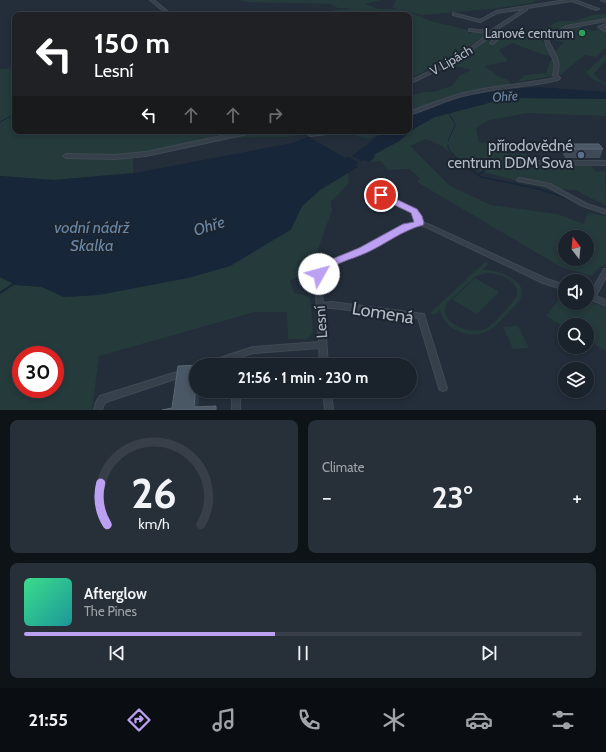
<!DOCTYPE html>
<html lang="en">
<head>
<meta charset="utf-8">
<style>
  body { margin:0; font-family:Cabin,sans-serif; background:#272f38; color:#f1f3f6; height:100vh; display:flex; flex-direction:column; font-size:15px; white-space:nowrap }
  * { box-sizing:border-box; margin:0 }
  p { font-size:13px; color:#9fa4a9 }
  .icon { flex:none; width:22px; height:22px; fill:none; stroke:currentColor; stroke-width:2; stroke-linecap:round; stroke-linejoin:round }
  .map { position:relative; height:410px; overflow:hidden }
  .drawer { display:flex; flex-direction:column; gap:10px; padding:10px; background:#0e1318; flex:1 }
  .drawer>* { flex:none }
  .hud { position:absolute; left:12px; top:12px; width:400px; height:122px; border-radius:8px; box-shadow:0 2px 6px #0003,0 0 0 1px #383f48; background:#202124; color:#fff; overflow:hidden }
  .needle { width:26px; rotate:344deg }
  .buttons { position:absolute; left:558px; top:230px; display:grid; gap:8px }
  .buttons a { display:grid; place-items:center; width:36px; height:36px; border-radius:50%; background:#1a222c; box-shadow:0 2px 6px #0003,0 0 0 1px #383f48; font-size:20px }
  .speed { position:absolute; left:12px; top:346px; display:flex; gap:8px; font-size:20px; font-weight:700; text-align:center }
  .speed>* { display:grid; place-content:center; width:52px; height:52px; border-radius:50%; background:#1a222c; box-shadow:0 2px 6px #0003,0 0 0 1px #383f48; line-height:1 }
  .speed .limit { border:6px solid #d22; background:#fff; color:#111 }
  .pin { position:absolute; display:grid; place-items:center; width:34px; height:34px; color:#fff; margin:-17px; border:2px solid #fff; border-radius:50%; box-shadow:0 1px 4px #0007 }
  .me { position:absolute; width:44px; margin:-22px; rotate:52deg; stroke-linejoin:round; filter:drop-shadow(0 0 3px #0008) }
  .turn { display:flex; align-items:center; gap:14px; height:84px; padding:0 16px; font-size:18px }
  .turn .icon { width:52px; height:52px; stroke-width:2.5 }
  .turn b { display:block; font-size:28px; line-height:34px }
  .lanes { display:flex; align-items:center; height:38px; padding:0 16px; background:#0003; justify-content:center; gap:20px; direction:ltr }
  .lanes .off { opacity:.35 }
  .big { font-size:30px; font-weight:700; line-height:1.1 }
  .drawer .tile { flex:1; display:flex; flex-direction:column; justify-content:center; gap:6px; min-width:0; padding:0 14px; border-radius:8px; background:#272f38 }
  .drawer .dial { align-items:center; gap:0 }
  .dial svg { height:104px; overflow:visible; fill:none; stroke:#383f48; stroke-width:7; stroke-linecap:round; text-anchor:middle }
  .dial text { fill:#f1f3f6; stroke:none }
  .song { display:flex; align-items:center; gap:12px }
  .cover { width:48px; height:48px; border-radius:6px; background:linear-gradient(135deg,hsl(150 70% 55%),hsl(180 70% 35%)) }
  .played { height:4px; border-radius:2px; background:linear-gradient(90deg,#bca0f2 45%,#383f48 45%) }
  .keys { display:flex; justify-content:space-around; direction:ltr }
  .heat { display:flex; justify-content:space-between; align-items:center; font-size:22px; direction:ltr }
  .drawer .tiles { flex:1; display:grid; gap:10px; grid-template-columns:1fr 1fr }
  .tile:last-child { grid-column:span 2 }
  .trip { position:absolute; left:189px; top:358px; width:228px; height:40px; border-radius:20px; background:#1a222c; box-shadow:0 2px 6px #0003,0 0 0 1px #383f48; font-weight:700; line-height:40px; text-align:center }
  .tab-bar { display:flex; height:64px; justify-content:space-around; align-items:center; background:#0a0e12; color:#9fa4a9 }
  .tab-bar .icon { width:28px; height:28px }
  .tab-bar .on { color:#bca0f2 }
  .tab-bar b { font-size:18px; color:#f1f3f6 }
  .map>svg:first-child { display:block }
  .green { fill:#253a3b; fill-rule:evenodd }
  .water { fill:#172638 }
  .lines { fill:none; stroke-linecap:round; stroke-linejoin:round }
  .stream-far2 { stroke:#172638; stroke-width:1 }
  .stream-far1 { stroke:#172638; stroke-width:1.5 }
  .stream { stroke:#172638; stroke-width:2 }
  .street-casing { stroke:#404953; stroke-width:2 }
  .street { fill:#36404b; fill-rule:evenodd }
  .wall { fill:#3e4a58 }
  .shaded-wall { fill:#2e3a47 }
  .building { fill:#4a5764; stroke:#5a6673 }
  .route { fill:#bca0f2; stroke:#7a689d }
  .leisure-dot { fill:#2e9e5b; stroke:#1c252f; stroke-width:1.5 }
  .service-dot { fill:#5c6f8a; stroke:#1c252f; stroke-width:1.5 }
  .labels { text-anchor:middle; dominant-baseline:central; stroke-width:4; stroke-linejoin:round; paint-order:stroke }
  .far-poi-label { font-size:13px; fill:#b2bbc6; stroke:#1c252f; text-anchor:end }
  .far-street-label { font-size:13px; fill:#b2bbc6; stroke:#1c252f }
  .far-water-label { font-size:13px; font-style:italic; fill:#6b87a5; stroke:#1c252f }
  .poi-label { font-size:15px; fill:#b2bbc6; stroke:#1c252f; text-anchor:end }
  .street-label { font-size:15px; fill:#b2bbc6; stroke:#1c252f }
  .water-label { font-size:16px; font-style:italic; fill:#6b87a5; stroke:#1c252f }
  .near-street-label { font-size:18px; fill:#b2bbc6; stroke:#1c252f }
</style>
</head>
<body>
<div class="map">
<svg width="606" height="410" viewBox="0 0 606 410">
  <rect width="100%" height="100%" fill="#232e3a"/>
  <path class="green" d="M239,0H381L365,4L379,9H397L392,7L396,0H537L532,3L491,9L422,15L409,12L430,21L468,30V33L470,34L473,31L487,33L464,51L409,79V15H322L335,10L354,8H338L331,4L247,2Z
    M606,14V19L568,25L541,39L553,54L564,42L553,40L570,31L568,29L579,26L593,31L606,28V48L596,57L585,55L560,75L518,82L524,75L546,73L550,61L557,57L544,55L512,43L499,50L508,61L485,66L496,75L508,80L511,84L508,89L495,90L409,116V96L424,92H433L452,86L460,75L471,70L449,64L469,53L497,31L508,32L539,31L559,21H576L592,15Z
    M606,54V60L594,74L600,80L606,83V85L594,80L586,72Z
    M15,68V131H316L288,137L217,138L133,156V173L54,180L0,176V69Z
    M522,98L606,99V116L528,113L489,120L476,128L479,142L503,146L508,154H526L529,160H559L562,164H590L596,172L605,171L606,206L575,190L545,188L472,169L442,146L426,139L410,146L450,186L491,205L557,214L584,224L588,213L606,216V264L600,267L592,276L561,267L417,182L420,178L409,169L388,170L381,161L369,162L372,160L375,154L399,141L410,131L435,117L496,101ZM565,237H587V259H565Z
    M340,131H383L369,139Z
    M348,172L349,183L331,202L332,211L324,232L311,270L290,281L294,293L310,297L313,333L307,339H288L287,312H255L99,356L92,410H0V277L16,285L42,287L64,297L98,295L187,278L230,266L291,230L302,206L320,190ZM21,355H55V389H21Z
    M485,262L489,263L482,270C498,269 534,282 518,302C500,322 484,346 454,329C447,325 441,318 440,310L434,315L430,313ZM487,273C500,273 521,281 516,297C510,305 494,325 485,329C470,335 437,323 447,303L476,276Z
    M475,278L499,292L477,314L452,300Z
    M565,292V303H587V301L606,308V350C593,346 587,338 587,325H565V327L546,316Z
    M518,326L529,348L513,349L503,327Z"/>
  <path class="water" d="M539,87L606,92V99L522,98L496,101L435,117L415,128L399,141L375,154L374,158L369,162L365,160L361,161L352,156L384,131H409V116L443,103L478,92Z
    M309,137L345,158L349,157L359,163L355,165L358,167L320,190L302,206L291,229L230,266L188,278L98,295L64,297L42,287L16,285L0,277V176L54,180L135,173L292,143Z"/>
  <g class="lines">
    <path class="stream-far2" d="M448,112L455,124
      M0,122L15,114
      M448,141L455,125
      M448,145V148L457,159"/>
    <path class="stream-far1" d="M456,158L481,177L539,189L572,200
      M479,174L484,171
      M588,207L606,215"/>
    <path class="stream" d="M0,293L15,283"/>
    <defs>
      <path id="street" d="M150,0H154L172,15H168Z
        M566,0H575L599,9L596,10L572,1L527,8V10L493,32L502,36L493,44L490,43L497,36L491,34L483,42L453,63L409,84V81C437,68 466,55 488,33L470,31H469V29L490,31L524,9L497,13L480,22L453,15V13L480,20L496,11Z
        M601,0H606V2Z
        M606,19V21L568,28L548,40C554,53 562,60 557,75L560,78L558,80C528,87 497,88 467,95C447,99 429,109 409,115V112C430,104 451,95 473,91C500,85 528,84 555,78L553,75C559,57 546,54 545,39L566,26Z
        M606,24V26L603,27L606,29V32L598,27Z
        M245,131H255L252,133L146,156L115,159L66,158L63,156L66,154L115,155L146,152Z
        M323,131H339L336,133L310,136L307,134L310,132Z
        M510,161H606V165L508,164L507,163L508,162Z
        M520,178L550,184L587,204L606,210V214L583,206L546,186L518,181L517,180L518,179Z
        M381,193L416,210L421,216L422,222L430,225L547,279L565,285V290L543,283L426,227L419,225L408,227L365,252L330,266L324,270L321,278L323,303L332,302L424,314L447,388L446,390L443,391L440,390L439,388L418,318L332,308H324L328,365H320L319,348L253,353L241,357V365H233V360L217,365H203L204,363L253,347L319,342L315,278L319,267L326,262L361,248L404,225L416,222L415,216L412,212L379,196L378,195Z
        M604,269H606V277L596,296L606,300V306L587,298V292L590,294Z
        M196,366V372L106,402L104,404L102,410H94L96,402L100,396Z
        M232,391H240V410H232Z
        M323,391H331L333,410H325Z"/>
    </defs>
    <use href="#street" class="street-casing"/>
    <use href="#street" class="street"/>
  </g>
  <path class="wall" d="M564,144L603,149L600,158H565L562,152Z"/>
  <path class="shaded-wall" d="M196,384V391H200L198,410L194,407Z"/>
  <path class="building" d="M564,144H599L603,149H568Z
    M196,365V384L194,407L216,406V410H162L172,408L178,366L198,365Z"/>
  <path class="route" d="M381,192L417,209L422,216L424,223L423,225C401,231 386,244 366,253C348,261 337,261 322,276H315L314,274L325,262L359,248L403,224L414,222L411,213L378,197L376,195L378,193Z"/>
  <circle class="leisure-dot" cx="582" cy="33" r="4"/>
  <circle class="service-dot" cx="581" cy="155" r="4"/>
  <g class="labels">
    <g class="far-poi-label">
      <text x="574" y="33">Lanové centrum</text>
    </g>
    <g class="far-street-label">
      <text transform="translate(451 60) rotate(-30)">V Lipách</text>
    </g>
    <g class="far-water-label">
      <text transform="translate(505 96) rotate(-5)">Ohře</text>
    </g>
    <g class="poi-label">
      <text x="573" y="146">přírodovědné<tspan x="573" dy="17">centrum DDM Sova</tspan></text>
    </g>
    <g class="street-label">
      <text transform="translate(321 322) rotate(-94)">Lesní</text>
    </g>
    <g class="water-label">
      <text transform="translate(209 226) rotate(-17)">Ohře</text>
      <text x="92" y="227">vodní nádrž<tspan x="92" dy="18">Skalka</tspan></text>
    </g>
    <g class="near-street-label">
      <text transform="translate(383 313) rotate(9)">Lomená</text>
    </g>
  </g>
</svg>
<div class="buttons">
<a><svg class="needle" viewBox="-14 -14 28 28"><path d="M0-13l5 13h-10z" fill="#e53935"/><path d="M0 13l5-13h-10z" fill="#9fa4a9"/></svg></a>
<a><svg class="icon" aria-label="sound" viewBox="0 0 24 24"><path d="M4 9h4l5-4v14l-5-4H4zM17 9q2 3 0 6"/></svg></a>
<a><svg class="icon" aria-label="search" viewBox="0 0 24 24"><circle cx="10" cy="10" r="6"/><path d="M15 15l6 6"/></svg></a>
<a><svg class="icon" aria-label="layers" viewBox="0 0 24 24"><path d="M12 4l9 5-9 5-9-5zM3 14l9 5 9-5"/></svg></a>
</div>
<div class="speed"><div class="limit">30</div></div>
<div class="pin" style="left:381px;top:195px;background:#d93025"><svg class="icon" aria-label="arrive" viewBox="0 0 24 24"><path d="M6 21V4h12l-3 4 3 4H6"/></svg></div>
<svg class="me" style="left:319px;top:274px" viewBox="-20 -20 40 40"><circle r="19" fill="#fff"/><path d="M0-13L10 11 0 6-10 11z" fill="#bca0f2"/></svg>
<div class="trip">21:56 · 1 min · 230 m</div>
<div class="hud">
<div class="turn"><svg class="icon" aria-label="left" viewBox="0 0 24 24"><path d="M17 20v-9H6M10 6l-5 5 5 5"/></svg><div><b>150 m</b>Lesní</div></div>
<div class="lanes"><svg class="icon" aria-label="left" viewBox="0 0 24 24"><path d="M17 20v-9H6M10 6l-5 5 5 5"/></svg><svg class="icon off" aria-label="ahead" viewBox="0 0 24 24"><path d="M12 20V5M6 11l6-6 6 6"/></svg><svg class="icon off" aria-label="ahead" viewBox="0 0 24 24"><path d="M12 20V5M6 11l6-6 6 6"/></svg><svg class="icon off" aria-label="right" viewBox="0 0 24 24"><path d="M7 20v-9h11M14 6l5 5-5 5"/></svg></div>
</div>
</div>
<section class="drawer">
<div class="tiles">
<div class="tile dial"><svg viewBox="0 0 100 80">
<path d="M14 69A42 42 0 1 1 86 69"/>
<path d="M14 69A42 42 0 0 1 9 37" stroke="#bca0f2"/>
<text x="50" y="56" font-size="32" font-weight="700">26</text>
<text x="50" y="72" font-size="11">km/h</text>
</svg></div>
<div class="tile"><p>Climate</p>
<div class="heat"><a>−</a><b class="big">23°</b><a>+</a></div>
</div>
<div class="tile">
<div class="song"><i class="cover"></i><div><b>Afterglow</b><p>The Pines</p></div></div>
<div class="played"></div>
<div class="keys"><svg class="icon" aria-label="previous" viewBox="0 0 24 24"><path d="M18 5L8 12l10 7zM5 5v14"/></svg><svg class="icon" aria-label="pause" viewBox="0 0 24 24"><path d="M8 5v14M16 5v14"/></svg><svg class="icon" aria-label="next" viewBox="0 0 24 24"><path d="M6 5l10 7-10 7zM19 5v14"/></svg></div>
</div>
</div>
</section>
<nav class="tab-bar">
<b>21:55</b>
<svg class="icon on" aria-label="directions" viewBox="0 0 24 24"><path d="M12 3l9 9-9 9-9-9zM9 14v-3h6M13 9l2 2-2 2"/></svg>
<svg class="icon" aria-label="music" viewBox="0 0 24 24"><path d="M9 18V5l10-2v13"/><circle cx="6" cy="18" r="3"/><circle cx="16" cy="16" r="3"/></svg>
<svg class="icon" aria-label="phone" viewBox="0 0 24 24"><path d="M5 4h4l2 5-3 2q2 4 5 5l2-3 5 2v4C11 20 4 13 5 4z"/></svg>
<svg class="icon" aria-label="climate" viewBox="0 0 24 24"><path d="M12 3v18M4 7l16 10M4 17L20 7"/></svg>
<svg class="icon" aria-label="car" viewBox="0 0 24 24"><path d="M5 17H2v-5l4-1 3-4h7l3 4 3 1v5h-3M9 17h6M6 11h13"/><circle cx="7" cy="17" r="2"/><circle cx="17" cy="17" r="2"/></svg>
<svg class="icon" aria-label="filters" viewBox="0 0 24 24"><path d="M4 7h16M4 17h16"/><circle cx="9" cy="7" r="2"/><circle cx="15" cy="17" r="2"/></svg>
</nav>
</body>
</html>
